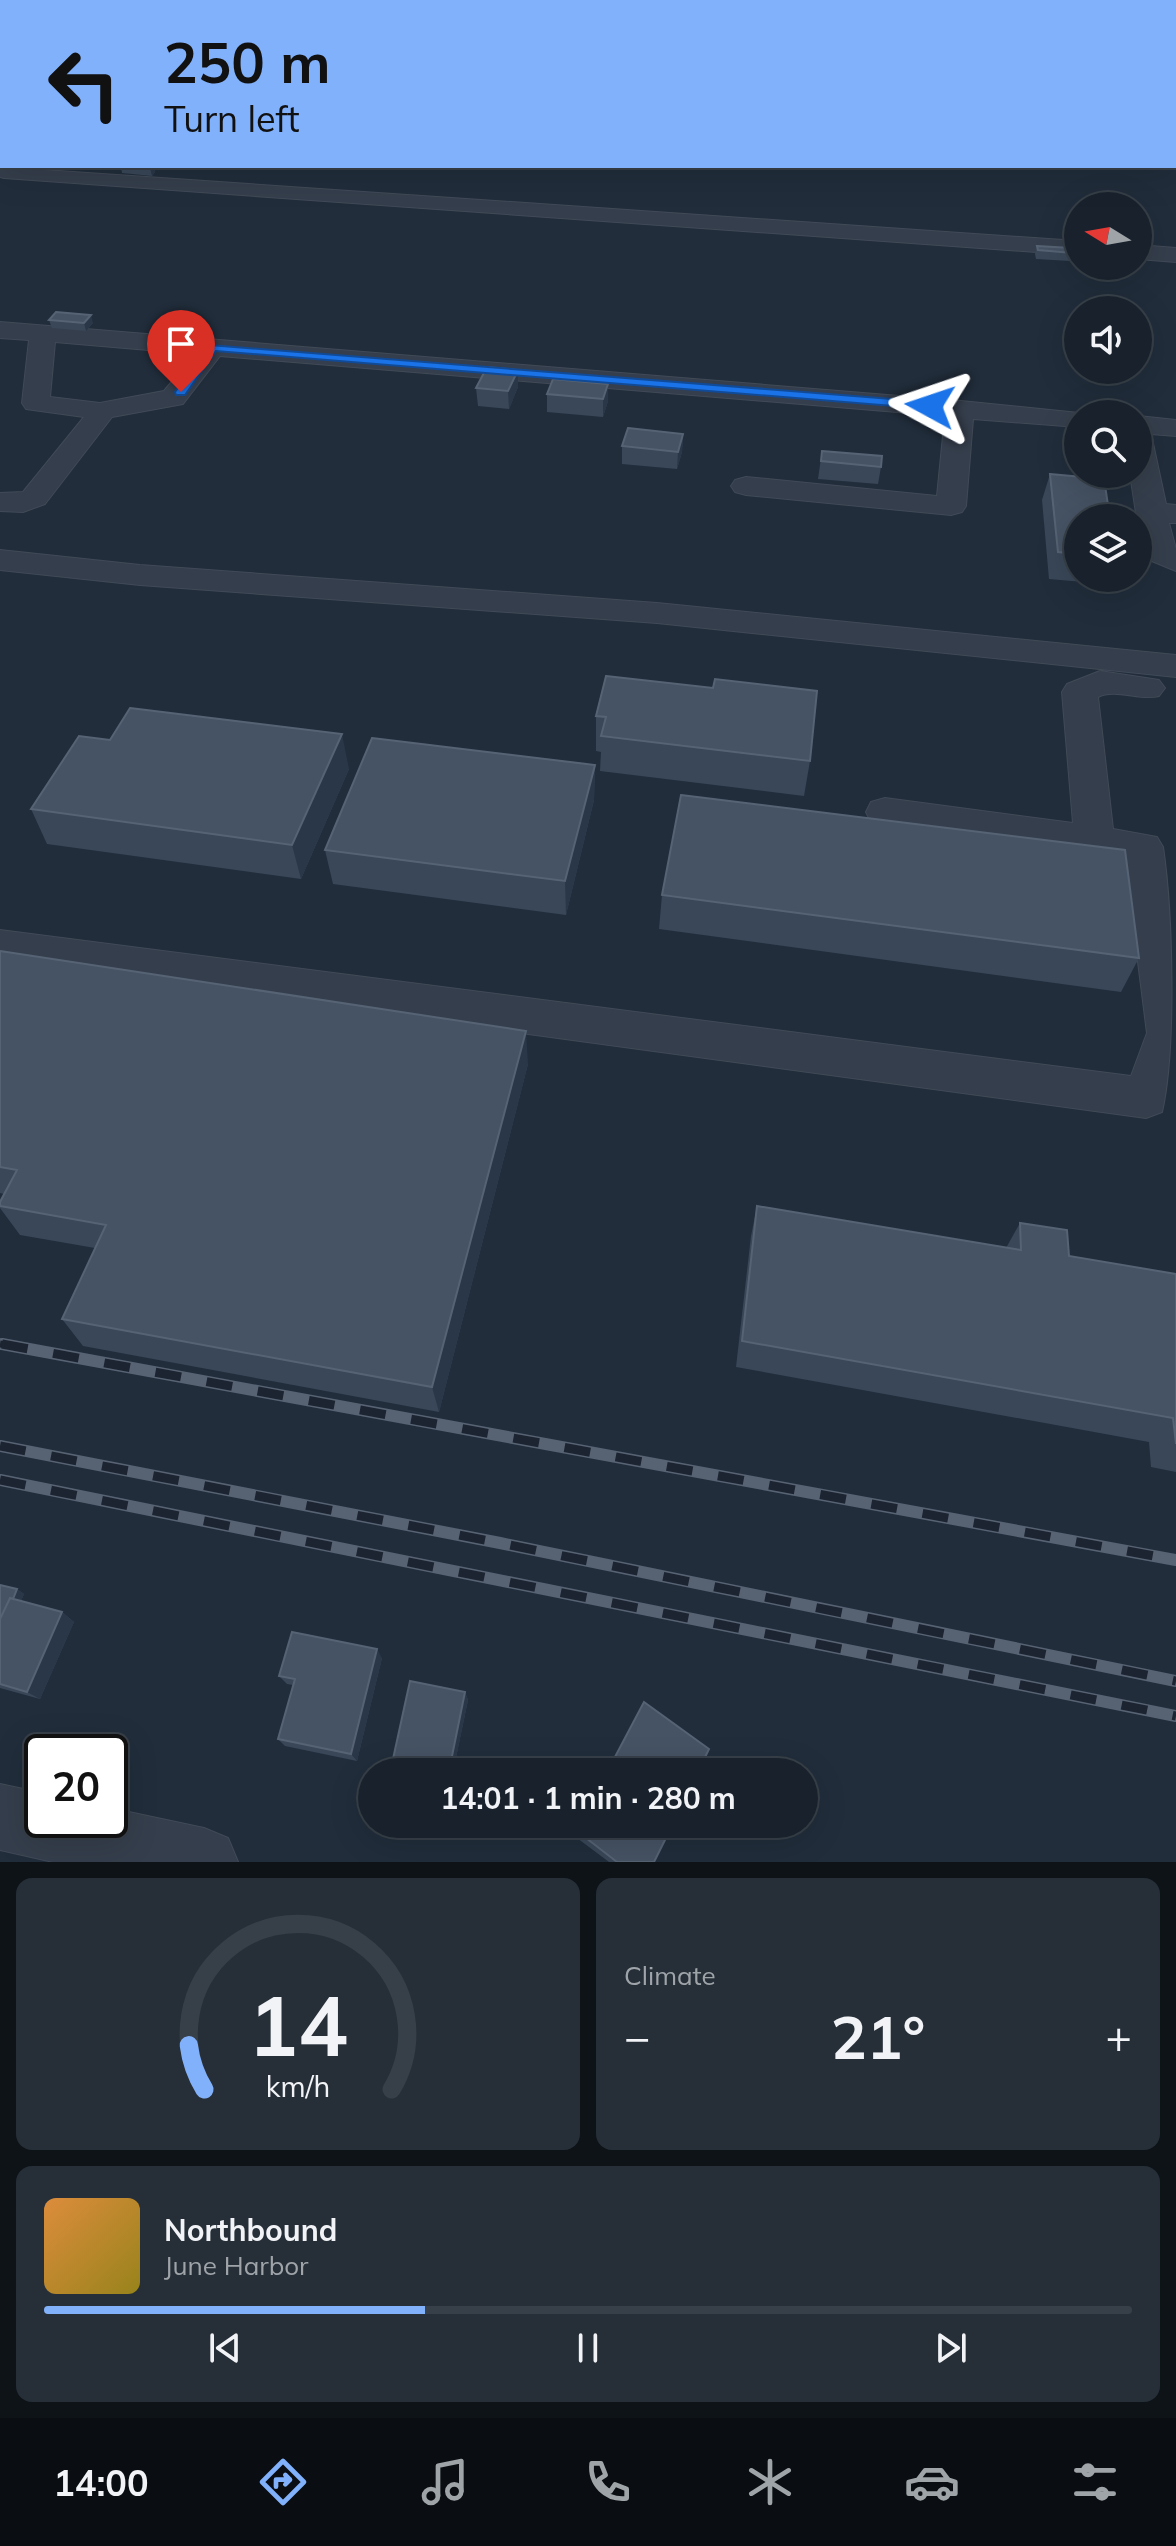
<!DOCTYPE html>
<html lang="en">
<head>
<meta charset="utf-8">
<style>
  body { margin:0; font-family:Mulish,sans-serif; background:#262f38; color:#f1f3f6; height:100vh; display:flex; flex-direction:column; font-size:30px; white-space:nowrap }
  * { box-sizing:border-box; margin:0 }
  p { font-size:26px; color:#9fa4a9 }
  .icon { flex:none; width:44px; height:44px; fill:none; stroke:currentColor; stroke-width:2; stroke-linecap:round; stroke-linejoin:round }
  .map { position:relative; height:1862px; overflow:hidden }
  .panel { display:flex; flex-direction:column; gap:16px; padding:16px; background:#0e1318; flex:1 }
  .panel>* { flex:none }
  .guide { position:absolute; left:0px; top:0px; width:1176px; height:168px; box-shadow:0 8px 32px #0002,0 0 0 2px #373f48; background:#82b1fb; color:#111; overflow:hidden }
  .needle { width:52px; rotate:281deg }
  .controls { position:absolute; left:1064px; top:192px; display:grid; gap:16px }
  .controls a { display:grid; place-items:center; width:88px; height:88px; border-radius:50%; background:#19222c; box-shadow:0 8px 32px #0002,0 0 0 2px #373f48; font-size:40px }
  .speed { position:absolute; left:24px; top:1734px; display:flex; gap:16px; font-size:40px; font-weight:700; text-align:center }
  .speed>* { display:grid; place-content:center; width:104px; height:104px; border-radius:50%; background:#19222c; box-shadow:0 8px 32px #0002,0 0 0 2px #373f48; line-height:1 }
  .speed .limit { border:4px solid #111; border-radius:12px; background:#fff; color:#111 }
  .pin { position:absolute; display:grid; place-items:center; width:68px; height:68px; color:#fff; margin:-82px -34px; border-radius:50% 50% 50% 0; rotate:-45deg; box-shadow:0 0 8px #0007 }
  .pin .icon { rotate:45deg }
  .me { position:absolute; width:88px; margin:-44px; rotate:275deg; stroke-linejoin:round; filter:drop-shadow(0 0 6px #0008) }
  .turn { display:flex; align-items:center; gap:28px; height:168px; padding:0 32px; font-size:36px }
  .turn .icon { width:104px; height:104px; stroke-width:2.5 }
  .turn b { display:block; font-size:56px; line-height:68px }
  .big { font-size:60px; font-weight:700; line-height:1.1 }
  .panel .widget { flex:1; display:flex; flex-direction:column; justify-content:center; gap:12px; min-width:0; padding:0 28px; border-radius:16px; background:#262f38 }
  .panel .dial { align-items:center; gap:0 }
  .dial svg { height:208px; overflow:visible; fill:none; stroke:#373f48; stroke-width:7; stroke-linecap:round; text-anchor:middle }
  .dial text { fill:#f1f3f6; stroke:none }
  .song { display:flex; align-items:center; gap:24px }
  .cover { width:96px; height:96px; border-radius:12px; background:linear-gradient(135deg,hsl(30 70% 55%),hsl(50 70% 35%)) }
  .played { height:8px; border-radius:4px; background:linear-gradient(90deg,#82b1fb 35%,#373f48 35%) }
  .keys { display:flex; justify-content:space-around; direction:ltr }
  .heat { display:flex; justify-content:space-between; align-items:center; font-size:44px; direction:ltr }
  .panel .tiles { flex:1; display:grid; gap:16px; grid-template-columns:1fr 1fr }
  .widget:last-child { grid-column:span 2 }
  .trip { position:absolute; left:358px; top:1758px; width:460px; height:80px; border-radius:40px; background:#19222c; box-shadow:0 8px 32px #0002,0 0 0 2px #373f48; font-weight:700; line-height:80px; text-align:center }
  .menu { display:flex; height:128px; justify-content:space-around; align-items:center; background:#0a0e12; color:#9fa4a9 }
  .menu .icon { width:56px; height:56px }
  .menu .active { color:#82b1fb }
  .menu b { font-size:36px; color:#f1f3f6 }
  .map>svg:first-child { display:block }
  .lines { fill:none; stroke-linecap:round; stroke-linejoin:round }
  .minor-casing { stroke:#414a57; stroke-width:2 }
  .minor { fill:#353e4c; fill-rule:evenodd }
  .rail-far1-casing { stroke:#576273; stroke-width:10 }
  .rail-casing { stroke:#576273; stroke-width:12 }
  .rail-far1 { stroke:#1b2430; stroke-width:7; stroke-dasharray:20; stroke-linecap:butt }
  .rail { stroke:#1b2430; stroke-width:9; stroke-dasharray:26; stroke-linecap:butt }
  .wall { fill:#394758 }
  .shaded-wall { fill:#2a3748 }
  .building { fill:#465364; stroke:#566374; stroke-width:2 }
  .route { fill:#1a73e8; stroke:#114b97; stroke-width:2 }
</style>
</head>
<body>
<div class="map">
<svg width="1176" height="1862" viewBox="0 0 1176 1862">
  <rect width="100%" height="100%" fill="#212d3b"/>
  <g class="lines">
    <defs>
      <path id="minor" d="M359,0H375V2H359Z
        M505,0H557L558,2H506Z
        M1174,30H1176V40H1174Z
        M0,58H2V68H0Z
        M1174,145H1176V157H1174Z
        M0,167L1078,241V255L4,178L0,177Z
        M1138,245L1176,248V262L1138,259Z
        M0,322L961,401L1089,414H1078V427L973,419L966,506L962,512L951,515L746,495L735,492L731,486L735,480L746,477L937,496L945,416L220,356L183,404L112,417L45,504L23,512L0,511V493L23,492L84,417L26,409L22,403L29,340L0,338ZM55,342L195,354L164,391L100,403L50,397Z
        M1138,416L1176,420V436L1151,434L1166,504L1176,505V523H1169L1176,549V571L1147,559L1142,552L1130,474H1138Z
        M0,550L140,565L657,603L1176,655V677L657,623L140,585L0,570Z
        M1100,671L1159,680L1165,688L1159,696C1140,701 1115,688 1098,697L1113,829L1157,837L1163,847C1173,915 1176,1051 1162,1112L1146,1118L0,962V930L1131,1076L1147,1033L1125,859L885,826L871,822L866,812L871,802L885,798L1073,823L1062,692L1067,684Z
        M0,1784L42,1793V1820H110V1808L204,1828L228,1838L238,1862H53L0,1850Z"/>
    </defs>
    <use href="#minor" class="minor-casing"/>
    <use href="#minor" class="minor"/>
    <defs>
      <path id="rail-far1" d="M0,1344L13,1346"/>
      <path id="rail" d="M2,1344L1176,1560
        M0,1446L500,1543L1176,1681
        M0,1480L1176,1716"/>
    </defs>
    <use href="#rail-far1" class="rail-far1-casing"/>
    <use href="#rail" class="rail-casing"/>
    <use href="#rail-far1" class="rail-far1"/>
    <use href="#rail" class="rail"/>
  </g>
  <path class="wall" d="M197,0H222L220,2H197Z
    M121,166H154L155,172L152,176L122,173Z
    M1037,246L1072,253L1070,261L1036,259L1035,254Z
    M49,320L93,323L86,331L52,328Z
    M518,370V387L509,409L478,406L476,388Z
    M608,384V401L603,417L547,412V394Z
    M683,434L682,452L677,469L622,464V446Z
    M822,451L881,467L878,484L818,479Z
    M1050,474L1078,518V578H1108L1106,584L1049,579L1042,500Z
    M713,688L810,761L804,796L600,771L601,752L596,751V716Z
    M110,740L349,769L301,879L47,844L31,809Z
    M595,765L594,800L566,915L333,884L325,850Z
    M662,895L1139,958L1121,992L659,929Z
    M0,951L528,1064L439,1412L83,1346L62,1319L95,1248L20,1235L0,1208V1202L4,1194L0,1193Z
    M757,1206L1006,1248L1020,1223L1069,1256L1176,1274V1472L1151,1467L1149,1442L736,1367L751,1236Z
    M0,1585L17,1589L24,1594L21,1601L62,1612L74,1622L40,1699L0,1688Z
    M382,1658L357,1761L285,1746L278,1739L293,1685L287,1684L279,1676Z
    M465,1692L468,1700L453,1772H429L398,1765L393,1759Z
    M577,1831L654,1862H609L577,1838Z"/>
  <path class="shaded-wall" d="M152,166H154L155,172L152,176L150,168Z
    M91,315L93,323L86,331L84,323Z
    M518,370V387L509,409L508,391Z
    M608,384V401L603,417V399Z
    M683,434L682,452L677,469L678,452Z
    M342,734L349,769L301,879L292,845Z
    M595,765L594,800L566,915L565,881Z
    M526,1031L528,1064L439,1412L432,1387Z
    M17,1589L24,1594L0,1646V1626Z
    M62,1612L74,1622L40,1699L27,1692Z
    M377,1649L382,1658L357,1761L351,1754Z
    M465,1692L468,1700L453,1772H449Z"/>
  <path class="building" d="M173,0H189L188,2H172Z
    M125,166H152L150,168Z
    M1037,246L1071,248L1072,253L1038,250Z
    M56,312L91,315L84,323L49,320Z
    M487,367L518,370L508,391L476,388Z
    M553,379L608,384L603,399L547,394Z
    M628,428L683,434L678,452L622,446Z
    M822,451L882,456L881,467L821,461Z
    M1050,474L1104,479L1110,518H1078V554L1058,552Z
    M606,676L713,688L715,679L817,691L810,761L601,736L606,717L596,716Z
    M130,708L342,734L292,845L31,809L79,736L110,740Z
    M372,738L595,765L565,881L325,850Z
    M681,795L1125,850L1139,958L662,895Z
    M0,951L526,1031L432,1387L62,1319L106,1225L0,1206V1202L17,1170L0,1167Z
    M757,1206L1021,1250L1020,1223L1067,1230L1069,1256L1176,1274V1444L1173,1418L742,1341Z
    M0,1585L17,1589L13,1599L10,1598L0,1619Z
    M10,1598L62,1612L27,1692L0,1684V1619Z
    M292,1632L377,1649L351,1754L278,1739L295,1679L279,1676Z
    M410,1681L465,1692L449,1771L393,1759Z
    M644,1702L709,1749L698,1772H607Z
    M580,1824H673L654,1862H617L577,1831Z"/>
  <path class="route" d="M209,345L930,402L936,406L930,409L216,351L185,395H176L175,392Z"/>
</svg>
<div class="controls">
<a><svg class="needle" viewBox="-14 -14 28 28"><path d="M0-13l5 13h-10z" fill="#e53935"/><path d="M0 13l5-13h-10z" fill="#9fa4a9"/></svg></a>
<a><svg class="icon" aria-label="sound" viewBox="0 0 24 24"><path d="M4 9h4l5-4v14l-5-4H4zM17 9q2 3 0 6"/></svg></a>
<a><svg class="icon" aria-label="search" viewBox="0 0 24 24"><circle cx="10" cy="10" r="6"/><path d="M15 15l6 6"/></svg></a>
<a><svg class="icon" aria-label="layers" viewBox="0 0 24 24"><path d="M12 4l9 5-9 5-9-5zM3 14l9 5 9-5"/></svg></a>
</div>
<div class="speed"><div class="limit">20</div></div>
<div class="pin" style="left:181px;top:392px;background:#d93025"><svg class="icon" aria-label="arrive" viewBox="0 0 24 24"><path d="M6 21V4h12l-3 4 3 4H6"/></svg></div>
<svg class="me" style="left:930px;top:406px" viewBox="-20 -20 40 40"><path d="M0-17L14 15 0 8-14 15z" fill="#1a73e8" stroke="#fff" stroke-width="4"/></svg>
<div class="trip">14:01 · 1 min · 280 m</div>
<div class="guide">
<div class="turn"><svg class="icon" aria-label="left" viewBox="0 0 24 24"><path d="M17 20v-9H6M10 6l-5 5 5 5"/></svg><div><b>250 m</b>Turn left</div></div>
</div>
</div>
<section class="panel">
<div class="tiles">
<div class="widget dial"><svg viewBox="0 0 100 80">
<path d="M14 69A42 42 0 1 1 86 69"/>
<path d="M14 69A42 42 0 0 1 8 52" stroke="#82b1fb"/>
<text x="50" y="56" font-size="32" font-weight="700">14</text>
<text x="50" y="72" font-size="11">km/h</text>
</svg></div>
<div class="widget"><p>Climate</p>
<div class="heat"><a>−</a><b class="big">21°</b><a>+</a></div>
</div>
<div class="widget">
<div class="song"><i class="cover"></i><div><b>Northbound</b><p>June Harbor</p></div></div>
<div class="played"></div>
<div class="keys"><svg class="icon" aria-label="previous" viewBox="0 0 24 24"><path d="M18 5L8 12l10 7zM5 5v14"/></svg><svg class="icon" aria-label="pause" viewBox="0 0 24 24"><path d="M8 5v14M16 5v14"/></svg><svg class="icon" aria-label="next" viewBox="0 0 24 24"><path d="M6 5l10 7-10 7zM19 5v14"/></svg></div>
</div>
</div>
</section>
<nav class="menu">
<b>14:00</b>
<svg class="icon active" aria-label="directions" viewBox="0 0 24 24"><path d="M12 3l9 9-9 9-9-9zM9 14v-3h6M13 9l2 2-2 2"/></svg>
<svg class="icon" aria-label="music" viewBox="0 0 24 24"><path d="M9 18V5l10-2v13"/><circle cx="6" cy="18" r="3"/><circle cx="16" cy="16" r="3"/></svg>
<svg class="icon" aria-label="phone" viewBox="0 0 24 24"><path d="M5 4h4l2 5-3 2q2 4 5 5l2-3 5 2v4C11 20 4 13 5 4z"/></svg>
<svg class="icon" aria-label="climate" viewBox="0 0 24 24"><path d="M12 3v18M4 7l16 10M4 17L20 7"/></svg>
<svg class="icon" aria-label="car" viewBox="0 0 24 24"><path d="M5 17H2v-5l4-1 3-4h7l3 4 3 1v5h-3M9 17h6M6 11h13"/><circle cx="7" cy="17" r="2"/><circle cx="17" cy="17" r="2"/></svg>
<svg class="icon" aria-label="filters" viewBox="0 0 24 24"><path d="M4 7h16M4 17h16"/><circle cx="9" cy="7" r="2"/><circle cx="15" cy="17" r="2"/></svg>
</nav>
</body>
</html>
